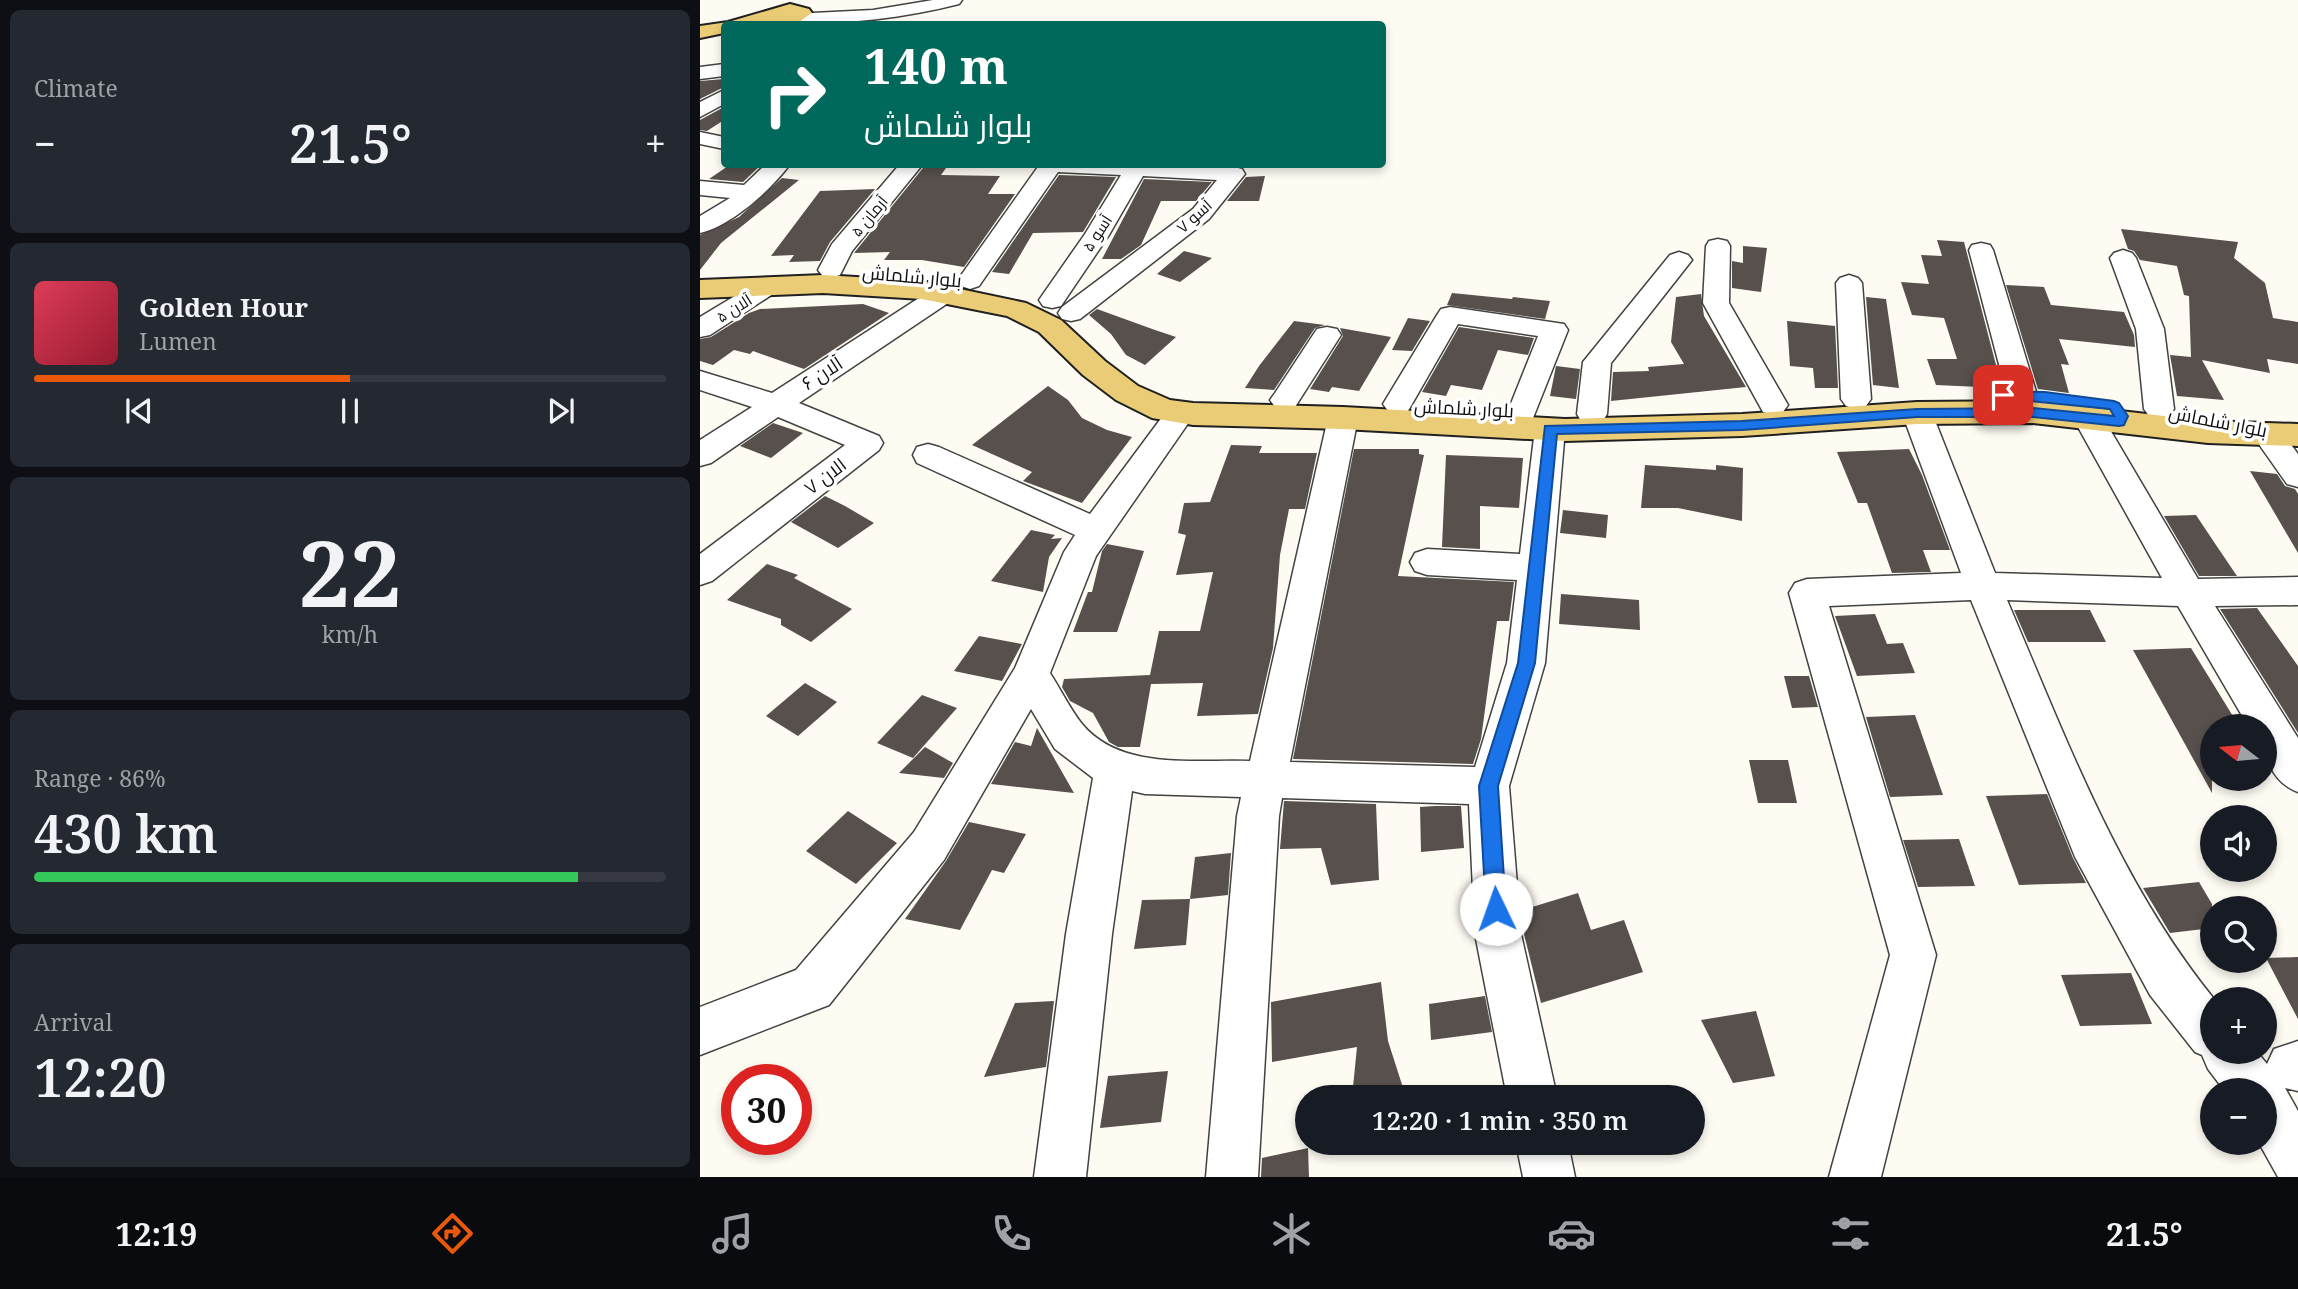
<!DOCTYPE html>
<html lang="en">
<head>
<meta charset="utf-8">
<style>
  body { margin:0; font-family:"Noto Serif",Cairo,serif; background:#242831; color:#f1f3f6; height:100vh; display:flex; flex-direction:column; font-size:26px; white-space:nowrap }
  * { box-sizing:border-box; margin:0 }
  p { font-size:23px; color:#9ea1a6 }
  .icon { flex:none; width:38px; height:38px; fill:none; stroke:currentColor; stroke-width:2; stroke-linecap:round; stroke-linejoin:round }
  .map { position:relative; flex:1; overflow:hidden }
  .sheet { display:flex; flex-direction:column; gap:10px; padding:10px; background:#0d0f14; width:700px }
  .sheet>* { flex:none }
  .hud { position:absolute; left:21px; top:21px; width:665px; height:147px; border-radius:7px; box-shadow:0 4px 10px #0003; background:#00695c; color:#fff; overflow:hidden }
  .needle { width:46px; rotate:286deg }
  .tools { position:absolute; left:1500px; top:714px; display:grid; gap:14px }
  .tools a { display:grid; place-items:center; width:77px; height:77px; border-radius:50%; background:#171b24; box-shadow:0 4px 10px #0003; font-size:35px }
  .speed { position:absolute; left:21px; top:1064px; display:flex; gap:14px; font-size:35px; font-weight:700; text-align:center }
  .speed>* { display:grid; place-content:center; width:91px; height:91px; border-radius:50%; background:#171b24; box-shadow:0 4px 10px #0003; line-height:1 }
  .speed .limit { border:10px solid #d22; background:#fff; color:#111 }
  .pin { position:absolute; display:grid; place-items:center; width:60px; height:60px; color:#fff; margin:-30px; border-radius:14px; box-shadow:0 4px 10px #0006 }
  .me { position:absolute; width:77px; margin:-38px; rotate:357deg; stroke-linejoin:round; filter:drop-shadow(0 0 5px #0008) }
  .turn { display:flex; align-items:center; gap:24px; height:147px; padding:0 28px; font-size:32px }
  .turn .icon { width:91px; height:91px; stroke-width:2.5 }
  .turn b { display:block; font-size:49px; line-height:60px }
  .big { font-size:52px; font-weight:600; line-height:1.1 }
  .sheet .widget { flex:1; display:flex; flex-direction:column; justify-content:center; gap:10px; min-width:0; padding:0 24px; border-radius:10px; background:#242831 }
  .sheet .dial { align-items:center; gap:0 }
  .dial b { font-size:91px; line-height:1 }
  .song { display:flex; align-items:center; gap:21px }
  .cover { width:84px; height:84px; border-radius:10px; background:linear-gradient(135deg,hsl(350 70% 55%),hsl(350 70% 35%)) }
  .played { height:7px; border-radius:4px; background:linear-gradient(90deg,#ea580c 50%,#363941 50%) }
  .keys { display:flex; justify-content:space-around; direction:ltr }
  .heat { display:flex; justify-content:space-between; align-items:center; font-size:38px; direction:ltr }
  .charge { height:10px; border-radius:5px; background:linear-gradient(90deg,#34c759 86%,#363941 0) }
  .trip { position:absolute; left:595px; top:1085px; width:410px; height:70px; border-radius:35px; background:#171b24; box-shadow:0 4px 10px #0003; font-weight:600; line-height:70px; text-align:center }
  .menu { display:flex; height:112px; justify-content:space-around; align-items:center; background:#090b0e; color:#9ea1a6 }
  .menu .icon { width:49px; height:49px }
  .menu .selected { color:#ea580c }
  .menu b { font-size:32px; color:#f1f3f6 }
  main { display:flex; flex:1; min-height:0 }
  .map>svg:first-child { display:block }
  .building { fill:#57504d }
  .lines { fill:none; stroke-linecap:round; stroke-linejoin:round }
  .minor-casing { stroke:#424242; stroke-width:3 }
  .major-casing { stroke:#202020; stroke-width:4 }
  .minor { fill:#fff; fill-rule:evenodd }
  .major { fill:#ebcc76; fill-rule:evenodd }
  .route { fill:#1a73e8; stroke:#114b97; stroke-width:2 }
  .labels { text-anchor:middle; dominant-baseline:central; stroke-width:7; stroke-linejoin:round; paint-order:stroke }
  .far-street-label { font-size:16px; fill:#0f0f0f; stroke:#fff }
  .street-label { font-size:19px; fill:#0f0f0f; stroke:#fff }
</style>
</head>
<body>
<main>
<section class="sheet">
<div class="widget"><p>Climate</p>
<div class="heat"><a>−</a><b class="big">21.5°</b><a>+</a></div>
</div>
<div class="widget">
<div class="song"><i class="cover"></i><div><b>Golden Hour</b><p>Lumen</p></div></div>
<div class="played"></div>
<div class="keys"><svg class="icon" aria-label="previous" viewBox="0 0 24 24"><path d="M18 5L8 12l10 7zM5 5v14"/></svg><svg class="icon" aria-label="pause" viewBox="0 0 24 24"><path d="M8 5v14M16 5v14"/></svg><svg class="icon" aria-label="next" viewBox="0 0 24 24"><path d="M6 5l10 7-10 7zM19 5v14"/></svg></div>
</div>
<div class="widget dial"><b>22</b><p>km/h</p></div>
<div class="widget"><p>Range · 86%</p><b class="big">430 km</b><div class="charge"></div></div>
<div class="widget"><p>Arrival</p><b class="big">12:20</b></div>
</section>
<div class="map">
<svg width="1598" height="1177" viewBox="0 0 1598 1177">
  <rect width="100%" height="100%" fill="#fefbf3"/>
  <path class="building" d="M24,79V87L0,99V81Z
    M24,107V120L7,131L0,130V120Z
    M31,164H62L43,182L9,179Z
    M223,168H246L241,175L300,176L288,194H315L264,267L222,260H184L190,252L154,253Z
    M359,175L416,177L383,232L333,233L309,274L292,272Z
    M565,176L559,201H527L546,177Z
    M82,178L99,180L21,243L0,270V235L39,217Z
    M444,179L512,182L496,201H461L441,245L421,259H402Z
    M175,189L130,242L120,261L89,262L94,255L71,256L120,191Z
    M1421,229L1538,242L1534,258L1565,283L1573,318L1598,322V364L1567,359L1570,373L1502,360L1524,400L1477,396L1470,355L1491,357L1489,296L1484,295L1477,266L1440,260L1434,251L1428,249Z
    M1237,240L1264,242L1302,388L1236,385L1227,359H1257L1244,318L1212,315L1201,282L1229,284L1221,255L1242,256Z
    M1043,246L1067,248L1061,292L1032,288V261L1043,263Z
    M484,251L512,258L480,282L457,274Z
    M1306,285L1344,287L1351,305L1424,312L1434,335L1435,347L1359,339L1369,365L1361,364L1369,393L1338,389Z
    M752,293L812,299L813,297L850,301L845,319L747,305Z
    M1001,294L1004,316L1046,387L911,401L913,372L949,371L948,367L984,364L971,342L976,297Z
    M1166,297L1186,299L1199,388L1173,385Z
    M163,304L189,313L104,369L53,351L50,354L34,350L13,365L0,361V339L11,337L49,313L60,309Z
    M397,309L455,330L476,337L445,365L426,355L411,334L389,315Z
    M708,318L730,321L712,351L692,350Z
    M594,321L625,325L615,328L574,390L545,388L559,366Z
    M1087,321L1135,326L1138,388H1115L1113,368L1090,366Z
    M759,327L834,338L828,355L798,350L782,390L751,385L746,396L722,392Z
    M640,328L691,337L659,391L632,387L629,392L610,389L643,336Z
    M856,366L880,369L876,399L850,396Z
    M348,386L368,400L382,418L407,430L432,437L382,503L323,481L332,472L272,445Z
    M73,423L103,433L71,458L40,446Z
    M531,445L562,446L559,453H617L605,509H589L580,555L573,648L558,714L497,716L503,683L451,684L440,747H418L409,742L393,713L370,701L362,687L364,679L450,675L459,631H500L513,572L476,575L486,535L478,533L484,503L510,502Z
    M654,449H719V454L724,455L698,576L814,582L809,621H797L781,739L773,764L593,759Z
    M1209,449L1222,475L1250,550H1223L1231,572L1192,573L1167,503H1158L1137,452Z
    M746,455L823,458L819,508L780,506V549L742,547Z
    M945,465L1016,470V465L1043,468L1042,521L978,508H941Z
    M1550,471L1577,474L1585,486L1595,489L1598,494V553Z
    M125,496L145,506L174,523L138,548L91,522Z
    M863,510L908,515L906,538L860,533Z
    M1496,515L1516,545L1537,576H1499L1464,516Z
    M331,530L355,535L351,539L362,538L349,557L343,592L291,581Z
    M407,544L444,551L417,632H373L388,592H392L402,551Z
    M67,564L98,575L94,578L152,609L111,642L81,625V619L27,600Z
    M861,594L939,600L940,630L859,624Z
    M1557,608L1598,666V733L1520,609Z
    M1314,610H1390L1406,642H1328Z
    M1175,614L1187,644L1203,643L1215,673L1157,676L1135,616Z
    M279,636L322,644L302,681L254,671Z
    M1491,648L1539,726H1512V793L1433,650Z
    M1084,676H1109L1118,707L1092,708Z
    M105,683L137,702L98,736L66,716Z
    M222,695L257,708L213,758L177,743Z
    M1215,715L1243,795L1190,797L1166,717Z
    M337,728L374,793L291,784L315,742L331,746Z
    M225,747L253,763L244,778L199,773Z
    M1049,760H1088L1097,803H1058Z
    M1347,794L1373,858L1386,883L1319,885L1286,796Z
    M584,801L676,804L679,880L631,885L621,848L580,849Z
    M735,806H761L764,848L721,852L720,807Z
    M148,811L197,843L156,884L106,851Z
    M269,822L326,834L304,873L292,870L260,930L205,919L246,861Z
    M1259,839L1275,886L1218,887L1203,840Z
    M531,853L528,895L490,899L495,857Z
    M1499,882L1512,904V928L1470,933L1443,888Z
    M878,893L891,930L924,920L943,972L841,1003L824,934L822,910Z
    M490,899L486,945L434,949L442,900Z
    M1598,957V1019L1566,958Z
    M1431,973L1452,1024L1380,1026L1361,975Z
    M681,982L688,1041L706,1097H652L657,1047L572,1062L571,1002Z
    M785,996L792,1032L731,1040L729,1004Z
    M354,1001L346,1067L284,1077L315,1003Z
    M1056,1011L1075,1076L1033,1083L1001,1020Z
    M468,1071L461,1122L400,1128L408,1076Z
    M608,1148L609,1177H561L562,1158Z"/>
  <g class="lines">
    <defs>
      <path id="minor" d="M233,0H262L259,4C204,18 149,24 92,24L83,19L92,14L173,10Z
        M24,64V76L0,79V67Z
        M24,90V104L0,117V102Z
        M0,132L24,137V149L0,144Z
        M66,164H90C71,190 31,226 0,233V216L30,198L0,195V181L44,185Z
        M200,164H223L152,251L140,275L131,278L122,275L118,270L132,244Z
        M340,164L534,167L542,169L545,174L509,219L380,319L371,321L362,319L358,313L362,307L493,209L517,180L443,176L409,235L361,306L352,308L343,306L339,300L385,234L421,175L358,172L279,286L270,289L261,286L257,281Z
        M1018,239L1027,241L1030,246L1029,303L1088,405L1083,412L1073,415L1063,412L1003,303L1006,246L1009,241Z
        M1281,243L1290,245L1293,250L1337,395L1332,402L1322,404L1312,402L1307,395L1269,250L1272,245Z
        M1423,250L1432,253L1436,258L1464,329L1474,409L1469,416L1459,419L1449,416L1444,409L1436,329L1410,258L1414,253Z
        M979,252L988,255L992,260L911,363L907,414L903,421L892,424L881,421L877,414L883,362L970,255Z
        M1149,275L1158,278L1162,283L1171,399L1166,406L1156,409L1146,406L1141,399L1136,283L1140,278Z
        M67,279L76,282L80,287L76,292L10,335L0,337V317L58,282Z
        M245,285L254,287L258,293L254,299L99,403L179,436L183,443L179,450L12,581L0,585V554L145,445L78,417L11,463L0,466V440L52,407L0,390V371L72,393L236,287Z
        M750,307L864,324L868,330L833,418L823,421L813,418L808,411L838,336L758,324L708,411L698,414L688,411L683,404L737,315L741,309Z
        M627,327L637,329L641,335L595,407L585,410L575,407L570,400L575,393L617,329Z
        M481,402L491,405L496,412L396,556L350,673C361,690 370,709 382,724C421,771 495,759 550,761L628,418L632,411L643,408L654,411L658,418L590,762L775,767L807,663L817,580L727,575L715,571L710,562L715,553L727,549L820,554L835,429L839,422L850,419L861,422L865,429L845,663L809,786L821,934L857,1097H807L775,934L769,804L582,798L579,816L558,1177H506L537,816L541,797L445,794L432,791L412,934L386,1177H334L366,934L393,778L355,749L331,709L244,860L129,1005L0,1055V1007L96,970L214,832L315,668L364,552L375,535L217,463L213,455L217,447L228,444L239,447L390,514L471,405Z
        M1217,403L1227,406L1232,413L1295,573L1462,578L1373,418L1377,411L1388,408L1399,411L1498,579L1598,577V605L1515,606L1598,738V792C1569,781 1564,754 1564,726H1548L1478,606L1307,600C1366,738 1419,882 1514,999H1512V1052H1557L1567,1064L1574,1049L1598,1041V1091L1585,1088L1598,1111V1177H1578L1559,1143H1564V1090H1524L1508,1069L1502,1055L1495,1052L1450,995L1375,857L1271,600L1129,606L1236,955L1181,1177H1129L1190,955L1089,593L1095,583L1107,579L1261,573L1202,413L1207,406Z
        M1566,423L1577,426L1598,454V487L1587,484L1551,433L1555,426Z
        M816,1143H868L875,1177H823Z"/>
      <path id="major" d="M90,4L109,9L112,13L96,24H24V33L0,38V26L28,22Z
        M123,275L222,281L326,303L361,320L405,361L438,386L470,400L493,403L643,407L865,419L1042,414L1217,402L1333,401L1508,421L1598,424V446L1508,443L1333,423L1217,424L1042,436L865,441L643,429L493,425L452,418L416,400L383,375L339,332L307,316L222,299L123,293L0,298V280Z"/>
    </defs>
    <use href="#minor" class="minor-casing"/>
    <use href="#major" class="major-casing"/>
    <use href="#minor" class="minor"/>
    <use href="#major" class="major"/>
  </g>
  <path class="route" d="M1303,391L1345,392L1414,401L1419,403L1428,416L1424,425L1419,426L1333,417H1217L1042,430L857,434L835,663L798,786L806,909L803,916L796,919L789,916L786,909L779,786L818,663L845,426L1042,421L1217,409L1333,408L1414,416L1410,409L1298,398V392Z"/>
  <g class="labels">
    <g class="far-street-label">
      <text transform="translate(169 216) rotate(-50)">آرمان ۵</text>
      <text transform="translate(494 216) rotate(-42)">آسو ۷</text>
      <text transform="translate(397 233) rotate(-57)">آسو ۵</text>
      <text transform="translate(34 308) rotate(-32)">آلان ۵</text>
    </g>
    <g class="street-label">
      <text transform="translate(212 276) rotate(5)">بلوار شلماش</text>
      <text transform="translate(122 373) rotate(-33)">آلان ۶</text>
      <text transform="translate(764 408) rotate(3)">بلوار شلماش</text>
      <text transform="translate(1518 421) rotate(11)">بلوار شلماش</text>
      <text transform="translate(125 476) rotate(-37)">الان ۷</text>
    </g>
  </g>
</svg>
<div class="tools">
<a><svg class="needle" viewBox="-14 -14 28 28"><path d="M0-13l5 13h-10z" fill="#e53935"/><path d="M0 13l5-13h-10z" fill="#9ea1a6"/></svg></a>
<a><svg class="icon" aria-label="sound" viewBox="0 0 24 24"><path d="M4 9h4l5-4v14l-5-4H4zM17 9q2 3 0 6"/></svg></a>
<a><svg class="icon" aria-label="search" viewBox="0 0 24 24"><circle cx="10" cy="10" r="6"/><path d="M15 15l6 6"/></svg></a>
<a>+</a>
<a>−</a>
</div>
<div class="speed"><div class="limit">30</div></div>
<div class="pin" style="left:1303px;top:395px;background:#d93025"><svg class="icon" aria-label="arrive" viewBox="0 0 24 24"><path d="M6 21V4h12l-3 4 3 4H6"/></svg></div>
<svg class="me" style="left:796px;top:909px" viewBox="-20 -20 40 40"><circle r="19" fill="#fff"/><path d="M0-13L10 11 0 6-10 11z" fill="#1a73e8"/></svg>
<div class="trip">12:20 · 1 min · 350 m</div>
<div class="hud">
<div class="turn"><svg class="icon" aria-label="right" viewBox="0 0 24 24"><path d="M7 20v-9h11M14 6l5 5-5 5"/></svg><div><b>140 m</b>بلوار شلماش</div></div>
</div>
</div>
</main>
<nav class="menu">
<b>12:19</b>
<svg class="icon selected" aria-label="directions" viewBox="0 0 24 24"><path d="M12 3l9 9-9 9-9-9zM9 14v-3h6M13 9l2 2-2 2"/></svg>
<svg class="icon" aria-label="music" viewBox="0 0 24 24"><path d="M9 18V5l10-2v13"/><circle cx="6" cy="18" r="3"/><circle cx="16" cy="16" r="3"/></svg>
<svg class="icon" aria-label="phone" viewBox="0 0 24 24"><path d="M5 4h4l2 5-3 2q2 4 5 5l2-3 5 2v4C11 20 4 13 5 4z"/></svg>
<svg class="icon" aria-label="climate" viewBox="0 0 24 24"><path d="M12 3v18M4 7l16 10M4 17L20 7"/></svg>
<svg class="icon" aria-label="car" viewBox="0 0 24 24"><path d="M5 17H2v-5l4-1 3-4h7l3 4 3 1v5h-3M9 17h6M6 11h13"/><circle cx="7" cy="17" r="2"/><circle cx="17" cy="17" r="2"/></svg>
<svg class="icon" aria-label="filters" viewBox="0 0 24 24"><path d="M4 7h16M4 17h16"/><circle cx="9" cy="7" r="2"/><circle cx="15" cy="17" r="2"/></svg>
<b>21.5°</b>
</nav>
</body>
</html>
